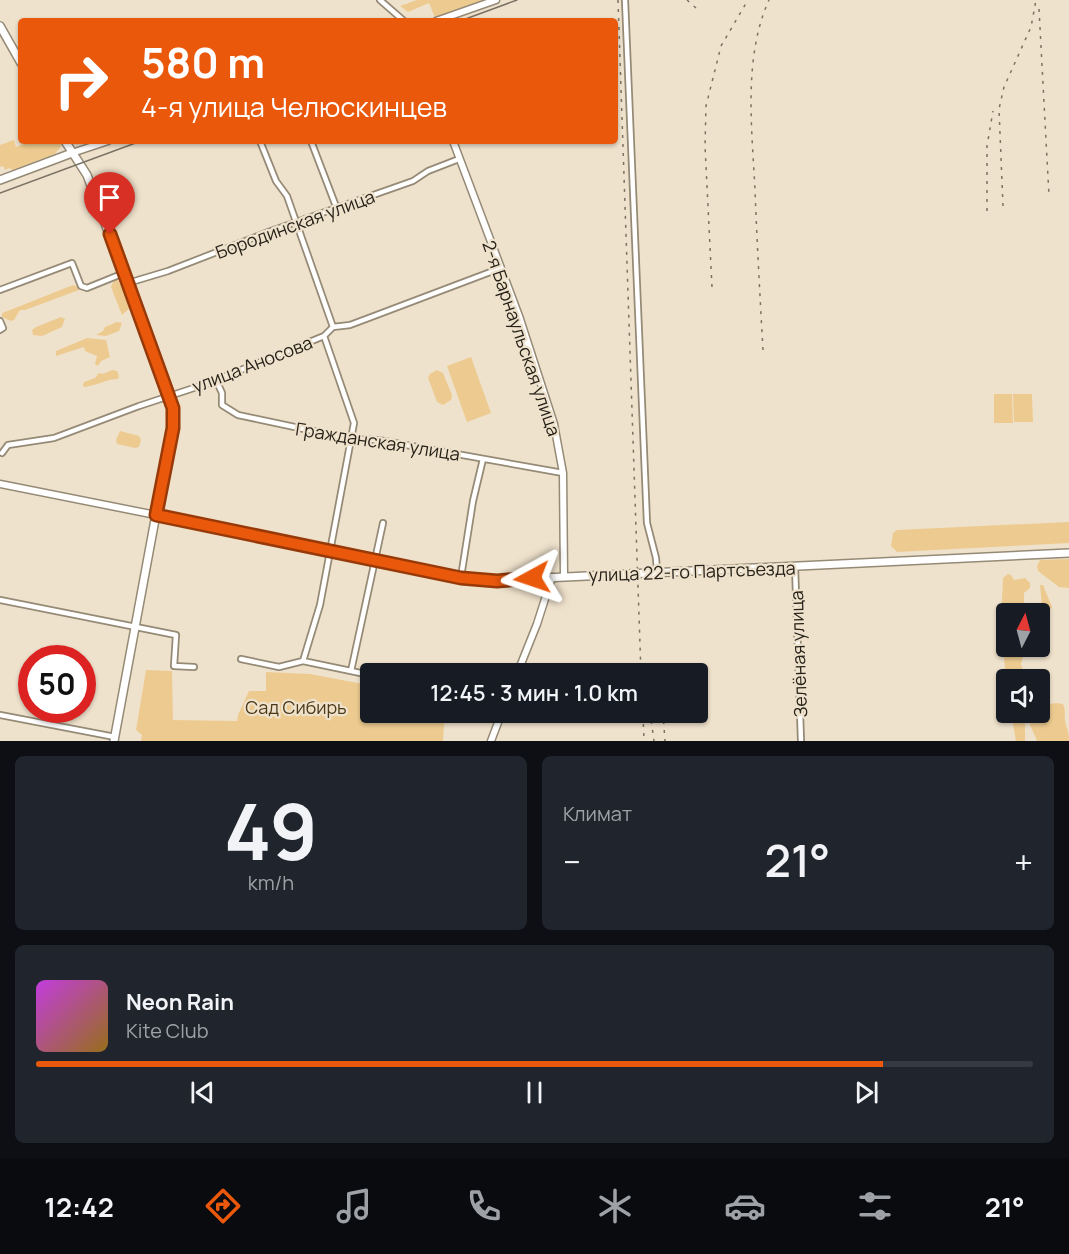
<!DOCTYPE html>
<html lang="ru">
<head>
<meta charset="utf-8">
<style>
  body { margin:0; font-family:Manrope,sans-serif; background:#20242c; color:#f1f3f6; height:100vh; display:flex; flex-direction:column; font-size:22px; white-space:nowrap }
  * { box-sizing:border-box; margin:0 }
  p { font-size:20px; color:#9ea1a6 }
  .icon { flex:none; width:33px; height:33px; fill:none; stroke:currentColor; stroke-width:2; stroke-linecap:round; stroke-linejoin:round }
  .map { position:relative; height:741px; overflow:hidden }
  .drawer { display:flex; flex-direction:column; gap:15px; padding:15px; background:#0d0f14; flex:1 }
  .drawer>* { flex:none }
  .hud { position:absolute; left:18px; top:18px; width:600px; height:126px; border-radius:6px; box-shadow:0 2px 4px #0004; background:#ea580c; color:#fff; overflow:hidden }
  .needle { width:39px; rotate:6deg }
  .controls { position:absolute; left:996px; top:603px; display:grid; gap:12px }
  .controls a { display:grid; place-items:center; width:54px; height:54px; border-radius:6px; background:#171b24; box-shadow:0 2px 4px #0004; font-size:30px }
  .speed { position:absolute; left:18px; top:645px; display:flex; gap:12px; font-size:30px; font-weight:700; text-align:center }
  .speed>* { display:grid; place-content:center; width:78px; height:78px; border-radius:50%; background:#171b24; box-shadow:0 2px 4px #0004; line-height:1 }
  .speed .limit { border:9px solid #d22; background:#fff; color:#111 }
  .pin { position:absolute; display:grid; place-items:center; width:51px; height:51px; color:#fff; margin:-62px -26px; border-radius:50% 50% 50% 0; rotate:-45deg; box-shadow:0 0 6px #0007 }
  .pin .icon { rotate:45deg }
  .me { position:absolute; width:66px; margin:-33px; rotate:265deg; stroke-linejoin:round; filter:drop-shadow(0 0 4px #0008) }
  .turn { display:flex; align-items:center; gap:21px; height:126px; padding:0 24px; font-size:27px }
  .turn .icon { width:78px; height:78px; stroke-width:2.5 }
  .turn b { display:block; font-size:42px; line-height:51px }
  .big { font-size:45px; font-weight:600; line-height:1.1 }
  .drawer .tile { flex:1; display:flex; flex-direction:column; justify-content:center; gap:9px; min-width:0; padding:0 21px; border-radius:9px; background:#20242c }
  .drawer .dial { align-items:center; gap:0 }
  .dial b { font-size:78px; line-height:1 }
  .song { display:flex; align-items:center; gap:18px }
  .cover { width:72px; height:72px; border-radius:9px; background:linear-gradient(135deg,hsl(290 70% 55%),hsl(40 70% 35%)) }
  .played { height:6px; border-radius:3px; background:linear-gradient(90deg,#ea580c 85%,#363941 85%) }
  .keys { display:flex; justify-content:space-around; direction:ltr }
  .heat { display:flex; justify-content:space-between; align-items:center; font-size:33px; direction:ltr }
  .drawer .tiles { flex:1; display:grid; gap:15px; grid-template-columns:1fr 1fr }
  .tile:last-child { grid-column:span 2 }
  .trip { position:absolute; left:360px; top:663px; width:348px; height:60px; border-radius:6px; background:#171b24; box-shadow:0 2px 4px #0004; font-weight:600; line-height:60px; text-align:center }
  .tab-bar { display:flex; height:96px; justify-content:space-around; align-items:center; background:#090b0e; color:#9ea1a6 }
  .tab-bar .icon { width:42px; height:42px }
  .tab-bar .current { color:#ea580c }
  .tab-bar b { font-size:27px; color:#f1f3f6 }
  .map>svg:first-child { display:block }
  .green { fill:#edcb90 }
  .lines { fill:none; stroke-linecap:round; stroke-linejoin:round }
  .minor-casing { stroke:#958a76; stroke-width:8 }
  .tertiary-casing { stroke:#958a76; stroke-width:9 }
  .secondary-casing { stroke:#958a76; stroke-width:10 }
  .minor { stroke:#fff; stroke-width:4.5 }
  .tertiary { stroke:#fff; stroke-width:6 }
  .secondary { stroke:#fff; stroke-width:7 }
  .tram { stroke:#7a7264; stroke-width:1.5 }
  .rail { stroke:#7a7264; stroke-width:1.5; stroke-dasharray:3 6; stroke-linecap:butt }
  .route-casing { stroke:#983908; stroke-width:15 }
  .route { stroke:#ea580c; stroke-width:10 }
  .labels { text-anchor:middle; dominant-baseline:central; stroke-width:4.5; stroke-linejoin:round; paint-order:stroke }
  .street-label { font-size:18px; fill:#27221a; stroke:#efe2cc }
  .park-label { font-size:18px; fill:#4c3918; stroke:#efe2cc }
</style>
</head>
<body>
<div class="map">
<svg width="1069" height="741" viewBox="0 0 1069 741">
  <rect width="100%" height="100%" fill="#efe2cc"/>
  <path class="green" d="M417,0H485V1L436,20L429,3L408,12L400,6Z
    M14,140L16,147L33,141H61V146L55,154L13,170L9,168L5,170L3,166L0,167V145Z
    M114,280H118L131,307L122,315L111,287Z
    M73,285L79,287V290L25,310H20L14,320L11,321L2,317V313L5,312Z
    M61,317L65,319L62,327L42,336L33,335L32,330L36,327Z
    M117,322L122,323L119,331L106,336L96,335L103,331L105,327Z
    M87,338L106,340L110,357L101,361L98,366L95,364L97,356L85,351L84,347L56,356V351Z
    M471,357L491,413L467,422L447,366Z
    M112,370L117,371L119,376L118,379C106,379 96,386 84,387L83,385L84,382L95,378L99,373L103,374Z
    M437,370L443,373L452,395L451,400L443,405L437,402L428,378L430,374Z
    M1012,394L1013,423H994V394Z
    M1013,394H1032L1033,422H1014Z
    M120,431L139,436L141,440L139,447L135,448L117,444L116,440Z
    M1069,522V543L897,552L891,546L893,533L897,530Z
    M1069,559V588L1059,587L1038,571L1037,566L1040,560Z
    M1008,574L1011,575L1014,580L1025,578L1030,583V588L1024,593V603L1019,613L1006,614V646L1023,647V657L1021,664L1023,671L1028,675V679H1007L1006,677L1003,649L1005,634L1001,621L1003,578Z
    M1040,585H1043L1052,607L1050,610L1042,607Z
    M146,670L172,671L173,720L237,721L238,715L249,691H266V672L310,674L363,684L370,688V712L445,713L443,741H141L142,735L136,730Z
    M1040,698L1045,705L1056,703L1063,704C1066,711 1064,713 1065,720C1066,729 1069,728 1069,741H1037L1030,725V713L1040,712Z
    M1011,713H1025V741H1016Z"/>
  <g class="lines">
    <defs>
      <path id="minor" d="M380,0L404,21
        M625,0L647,523L656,558L657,572
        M260,141L276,181L287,196L333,327
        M311,141L337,209
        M128,283L168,271L271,231L413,181L428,171L459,159
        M0,290L72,263L81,286L87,288L124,273
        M0,321L3,328L0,330
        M216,380L222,393V405L238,415L351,439L378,440L563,473
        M2,453L8,445L54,438L139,406L209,383L324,336L333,327L350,325L374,316L501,268
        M795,566L801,741
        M461,577L473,501L483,459
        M0,600L176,635L174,666L194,667
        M241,659L279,667L303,661L370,675
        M303,661L320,605L354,423L324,336
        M351,671L383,523
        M0,715L115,737"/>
      <path id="tertiary" d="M436,21L496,0
        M453,141L519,316L554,424L563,473L564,576
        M72,153L108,141
        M0,484L156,515
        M517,674L537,624L552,577
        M491,741L502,712"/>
      <path id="secondary" d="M0,26L21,63
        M65,141L87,175L168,392L174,417L114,741
        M0,180L72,153
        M156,515L484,581L1069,553"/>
    </defs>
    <use href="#minor" class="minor-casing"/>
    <use href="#tertiary" class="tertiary-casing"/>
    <use href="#secondary" class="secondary-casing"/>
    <use href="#minor" class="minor"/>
    <use href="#tertiary" class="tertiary"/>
    <use href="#secondary" class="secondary"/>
    <path class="tram" d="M460,21L517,0
      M0,193L141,141"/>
    <path class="rail" d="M618,0L641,674
      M687,0L696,8
      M1039,9L1049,196
      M1003,206L999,109L1004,87L1031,27L1036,0
      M987,211V146L993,111
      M712,287L705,146L706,106L721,46L748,0
      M763,350C760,297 757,243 755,190C752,129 743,57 769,0
      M650,712L654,741
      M663,712L665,741
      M643,715L644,741"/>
  </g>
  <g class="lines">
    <defs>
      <path id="route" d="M110,234L173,408V428L156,515L461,578L497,581L532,578"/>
    </defs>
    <use href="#route" class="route-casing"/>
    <use href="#route" class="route"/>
  </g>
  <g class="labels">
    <g class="street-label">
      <text transform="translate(295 224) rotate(-20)">Бородинская улица</text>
      <text transform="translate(522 338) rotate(71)">2-я Барнаульская улица</text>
      <text transform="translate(252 364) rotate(-21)">улица Аносова</text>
      <text transform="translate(378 441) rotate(9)">Гражданская улица</text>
      <text transform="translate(692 571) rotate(-2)">улица 22-го Партсъезда</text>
      <text transform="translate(798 654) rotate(-92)">Зелёная улица</text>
    </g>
    <g class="park-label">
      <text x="296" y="707">Сад Сибирь</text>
    </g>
  </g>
</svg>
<div class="controls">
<a><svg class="needle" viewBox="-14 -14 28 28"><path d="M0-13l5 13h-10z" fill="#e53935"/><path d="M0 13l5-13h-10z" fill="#9ea1a6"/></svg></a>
<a><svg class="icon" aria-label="sound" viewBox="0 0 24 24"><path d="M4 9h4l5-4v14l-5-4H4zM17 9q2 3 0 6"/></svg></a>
</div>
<div class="speed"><div class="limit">50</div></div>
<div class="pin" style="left:110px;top:234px;background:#d93025"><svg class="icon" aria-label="arrive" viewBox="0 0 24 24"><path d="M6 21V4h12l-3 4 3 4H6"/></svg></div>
<svg class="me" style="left:532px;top:578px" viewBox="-20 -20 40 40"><path d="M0-17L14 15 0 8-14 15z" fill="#ea580c" stroke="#fff" stroke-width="4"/></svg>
<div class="trip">12:45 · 3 мин · 1.0 km</div>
<div class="hud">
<div class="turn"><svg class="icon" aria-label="right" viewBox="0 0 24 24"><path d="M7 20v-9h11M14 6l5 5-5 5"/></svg><div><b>580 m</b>4-я улица Челюскинцев</div></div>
</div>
</div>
<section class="drawer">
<div class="tiles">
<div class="tile dial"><b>49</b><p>km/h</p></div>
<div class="tile"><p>Климат</p>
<div class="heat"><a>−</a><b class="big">21°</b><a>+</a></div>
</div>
<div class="tile">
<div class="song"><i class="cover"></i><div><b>Neon Rain</b><p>Kite Club</p></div></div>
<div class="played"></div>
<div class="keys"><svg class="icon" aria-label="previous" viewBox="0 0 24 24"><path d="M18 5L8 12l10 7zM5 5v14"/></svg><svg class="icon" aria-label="pause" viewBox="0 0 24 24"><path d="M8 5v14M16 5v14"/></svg><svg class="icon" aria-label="next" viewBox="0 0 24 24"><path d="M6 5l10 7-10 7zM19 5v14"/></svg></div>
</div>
</div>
</section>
<nav class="tab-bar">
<b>12:42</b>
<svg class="icon current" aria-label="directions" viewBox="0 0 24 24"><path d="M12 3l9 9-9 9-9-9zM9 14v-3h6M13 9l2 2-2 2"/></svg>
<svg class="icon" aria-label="music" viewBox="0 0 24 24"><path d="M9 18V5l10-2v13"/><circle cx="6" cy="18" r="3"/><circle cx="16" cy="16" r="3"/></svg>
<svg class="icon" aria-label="phone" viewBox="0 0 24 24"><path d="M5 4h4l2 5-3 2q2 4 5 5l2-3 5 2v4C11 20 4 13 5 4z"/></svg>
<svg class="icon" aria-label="climate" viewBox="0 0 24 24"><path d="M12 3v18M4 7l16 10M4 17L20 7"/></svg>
<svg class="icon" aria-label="car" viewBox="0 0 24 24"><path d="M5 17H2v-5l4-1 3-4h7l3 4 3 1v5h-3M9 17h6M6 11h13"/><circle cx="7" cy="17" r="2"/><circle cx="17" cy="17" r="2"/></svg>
<svg class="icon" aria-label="filters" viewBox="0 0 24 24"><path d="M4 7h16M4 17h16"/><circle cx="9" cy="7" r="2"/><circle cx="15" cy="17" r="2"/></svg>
<b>21°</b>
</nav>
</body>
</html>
